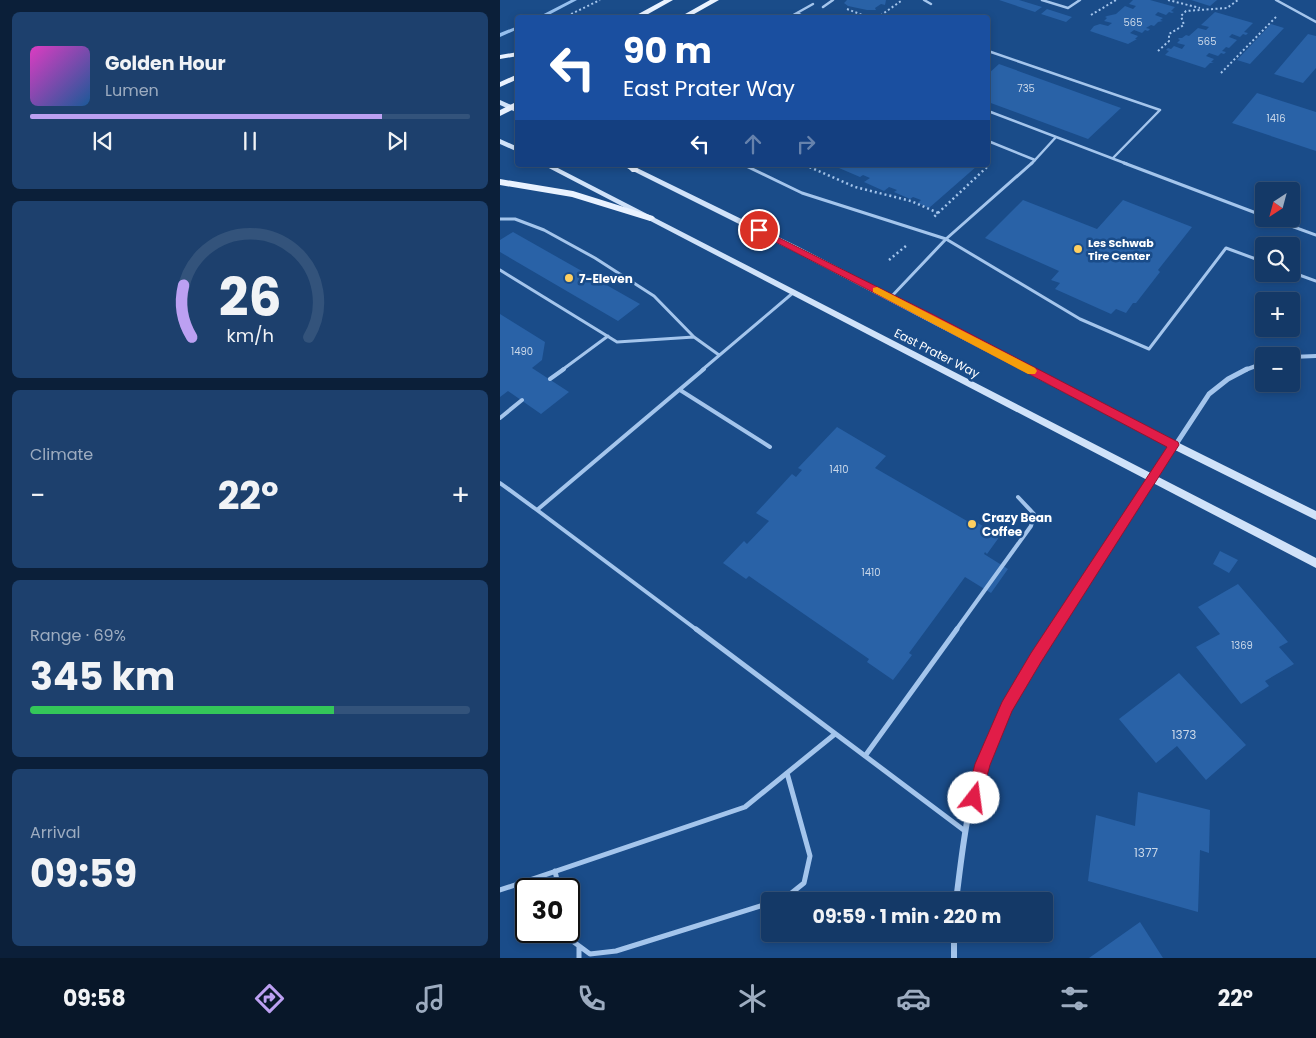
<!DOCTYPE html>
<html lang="en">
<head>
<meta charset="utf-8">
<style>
  body { margin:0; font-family:Poppins,sans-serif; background:#1d406d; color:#f1f3f6; height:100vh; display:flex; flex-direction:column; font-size:19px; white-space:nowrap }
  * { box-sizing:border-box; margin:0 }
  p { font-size:16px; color:#9dacc0 }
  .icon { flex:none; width:28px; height:28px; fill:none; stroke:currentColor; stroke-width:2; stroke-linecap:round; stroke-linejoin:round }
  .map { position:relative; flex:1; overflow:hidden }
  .side { display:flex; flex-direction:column; gap:12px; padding:12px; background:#0b1f39; width:500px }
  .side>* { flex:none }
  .top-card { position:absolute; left:15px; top:15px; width:475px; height:152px; border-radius:5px; box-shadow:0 2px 8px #0003,0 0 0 1px #33537b; background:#1a4fa0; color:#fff; overflow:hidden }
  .needle { width:32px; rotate:216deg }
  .tools { position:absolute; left:755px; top:182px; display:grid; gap:10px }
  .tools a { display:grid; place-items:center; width:45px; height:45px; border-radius:5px; background:#143967; box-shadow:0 2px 8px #0003,0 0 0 1px #33537b; font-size:25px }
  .speed { position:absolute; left:15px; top:878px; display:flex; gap:10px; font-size:25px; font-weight:700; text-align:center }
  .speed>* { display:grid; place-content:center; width:65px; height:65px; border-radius:50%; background:#143967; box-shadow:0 2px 8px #0003,0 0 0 1px #33537b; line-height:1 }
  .speed .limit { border:2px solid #111; border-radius:8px; background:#fff; color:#111 }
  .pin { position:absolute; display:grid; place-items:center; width:42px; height:42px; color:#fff; margin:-21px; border:2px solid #fff; border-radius:50%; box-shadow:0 1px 5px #0007 }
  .me { position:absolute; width:55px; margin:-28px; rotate:15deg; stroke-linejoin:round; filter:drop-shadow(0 0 4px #0008) }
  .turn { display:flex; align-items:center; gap:18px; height:105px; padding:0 25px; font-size:22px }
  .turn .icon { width:65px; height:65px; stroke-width:2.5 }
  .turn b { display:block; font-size:35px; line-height:42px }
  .lanes { display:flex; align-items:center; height:48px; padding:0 25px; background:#0003; justify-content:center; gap:25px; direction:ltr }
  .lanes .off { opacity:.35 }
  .big { font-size:38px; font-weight:700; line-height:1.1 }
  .side .widget { flex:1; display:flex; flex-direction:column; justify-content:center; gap:8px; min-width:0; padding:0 18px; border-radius:8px; background:#1d406d }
  .side .dial { align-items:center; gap:0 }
  .dial svg { height:130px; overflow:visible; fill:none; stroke:#33537b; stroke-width:7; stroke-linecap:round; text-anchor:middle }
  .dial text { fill:#f1f3f6; stroke:none }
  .song { display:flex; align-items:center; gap:15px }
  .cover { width:60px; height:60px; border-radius:8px; background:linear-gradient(135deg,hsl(310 70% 55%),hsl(210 70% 35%)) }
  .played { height:5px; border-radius:2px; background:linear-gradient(90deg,#bca0f2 80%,#33537b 80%) }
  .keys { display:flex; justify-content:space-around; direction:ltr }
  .heat { display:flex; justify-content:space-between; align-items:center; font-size:28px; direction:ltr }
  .charge { height:8px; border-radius:4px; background:linear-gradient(90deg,#34c759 69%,#33537b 0) }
  .trip { position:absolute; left:261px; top:892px; width:292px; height:50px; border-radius:5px; background:#143967; box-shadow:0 2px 8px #0003,0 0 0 1px #33537b; font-weight:700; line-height:50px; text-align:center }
  .menu { display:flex; height:80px; justify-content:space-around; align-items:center; background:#081729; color:#9dacc0 }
  .menu .icon { width:35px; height:35px }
  .menu .on { color:#bca0f2 }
  .menu b { font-size:22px; color:#f1f3f6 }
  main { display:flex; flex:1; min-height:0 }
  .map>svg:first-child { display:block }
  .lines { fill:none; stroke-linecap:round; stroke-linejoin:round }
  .stream { fill:#96c0ef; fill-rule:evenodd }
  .building { fill:#2962a7 }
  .path-far1 { stroke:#a4c5ec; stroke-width:2; stroke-dasharray:2 2.5; stroke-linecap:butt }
  .path { stroke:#a4c5ec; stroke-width:2.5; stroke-dasharray:2 3; stroke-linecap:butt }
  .lane-far3 { stroke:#a4c5ec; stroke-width:2.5 }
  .lane-far2 { stroke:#a4c5ec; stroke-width:3 }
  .lane-far1 { stroke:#a4c5ec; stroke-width:4 }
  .lane { stroke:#a4c5ec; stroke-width:5 }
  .street-far2 { stroke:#a4c5ec; stroke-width:4 }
  .street-far1 { stroke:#a4c5ec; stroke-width:5 }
  .street { stroke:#a4c5ec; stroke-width:6 }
  .secondary { fill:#d0e2f9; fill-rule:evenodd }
  .primary { fill:#e9f2ff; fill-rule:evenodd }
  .route { fill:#e11d48; stroke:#92132f }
  .slow { fill:#f59e0b }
  .poi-dot { fill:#fecf60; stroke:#1a4c89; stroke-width:2 }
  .labels { text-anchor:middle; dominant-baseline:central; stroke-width:5; stroke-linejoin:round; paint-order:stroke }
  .number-label { font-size:10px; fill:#cad8e9 }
  .far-poi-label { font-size:11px; font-weight:bold; fill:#fff; stroke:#1a4c89; text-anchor:start }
  .poi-label { font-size:12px; font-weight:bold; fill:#fff; stroke:#1a4c89; text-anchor:start }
  .street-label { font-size:12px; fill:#fff; stroke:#1a4c89 }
  .near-number-label { font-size:12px; fill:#cad8e9 }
</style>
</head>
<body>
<main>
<section class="side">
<div class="widget">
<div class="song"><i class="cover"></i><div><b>Golden Hour</b><p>Lumen</p></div></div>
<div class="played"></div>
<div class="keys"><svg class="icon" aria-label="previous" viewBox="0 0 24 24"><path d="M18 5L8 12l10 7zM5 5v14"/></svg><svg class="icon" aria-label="pause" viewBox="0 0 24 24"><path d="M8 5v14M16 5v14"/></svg><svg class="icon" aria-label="next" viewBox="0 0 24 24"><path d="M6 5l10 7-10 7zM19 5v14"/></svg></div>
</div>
<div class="widget dial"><svg viewBox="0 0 100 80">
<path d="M14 69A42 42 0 1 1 86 69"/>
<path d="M14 69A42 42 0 0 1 9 37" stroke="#bca0f2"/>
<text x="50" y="56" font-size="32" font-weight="700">26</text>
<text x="50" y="72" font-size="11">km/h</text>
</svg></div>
<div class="widget"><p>Climate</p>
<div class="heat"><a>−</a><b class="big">22°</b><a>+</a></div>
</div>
<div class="widget"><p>Range · 69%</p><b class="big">345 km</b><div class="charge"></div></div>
<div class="widget"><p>Arrival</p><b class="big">09:59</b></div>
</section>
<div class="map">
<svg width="816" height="958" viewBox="0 0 816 958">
  <rect width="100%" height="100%" fill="#1a4c89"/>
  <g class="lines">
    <path class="stream" d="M71,0H77L43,18H36Z
      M18,26V29L0,37V33Z"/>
  </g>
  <path class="building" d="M347,0H386L385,5L381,4L375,8L376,10H367L348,6L344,3Z
    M499,0H519L542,7L535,12Z
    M633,0H650L675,7L671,11L674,12L672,13L669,12L666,15L658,12L655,15L663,18L660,20L663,21L658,22L654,26L651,25L646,28L650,29L648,31L645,30L642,33L634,30L630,33L638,36L635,39H637L628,44L590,31L594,26L600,24L608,26L612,23L604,21L607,18L605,17L607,16L616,14L625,6L633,9L636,6L629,4Z
    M691,0H717L710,6Z
    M547,9L572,17L566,22L541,14Z
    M715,12L753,23L744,32L748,33L746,35L743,34L740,37L732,34L729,37L737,40L729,48L726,47L722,51L726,52L724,54L721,53L718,56L709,53L706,56L714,59L711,62L714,63H710L705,68L665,55L669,51L666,50L668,48L671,49L674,46L682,49L685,45L677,43L680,40L678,39L679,38H682L686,35L689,36L698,28L706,30L709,27L701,25Z
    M771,24L784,28L750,64L737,60Z
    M808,34L816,36V68L803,83L774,74Z
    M499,64L621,108L588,139L488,102V74Z
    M757,93L816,112V151L732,123Z
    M332,165H475L477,166L429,208L418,203L421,200L413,197L410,199L394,192L397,190L389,187L384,191L364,182L370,178L363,175L360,177Z
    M523,200L597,229L623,200L692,227L658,270L660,272L636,303H633L626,313L616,309L611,314L555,289L560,283L551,280L559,271L485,238Z
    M13,232L140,304L118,321L0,252V240Z
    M0,314L45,342L42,360L32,368L69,392L41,414L8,391L0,397Z
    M337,427L386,456L375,468L474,525L476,522L500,536L487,554L485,552L484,554L508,569L491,593L465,577L409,653L412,655L393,680L367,662L369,659L249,576L246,579L223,563L244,541L247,544L269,521L256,513L292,474L296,477L302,470L298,468Z
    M720,551L738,560L729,573L713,564Z
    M738,584L788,642L779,647L794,664L765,681L769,686L741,704L696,647L720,634L698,607Z
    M679,673L746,745L706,780L677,746L656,763L619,719Z
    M638,792L710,810L709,853L700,850L698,912L588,881L596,815L635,826Z
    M640,922L663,958H589Z"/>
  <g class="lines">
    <path class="path-far1" d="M668,0L700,8
      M347,9L370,18
      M591,15L616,0
      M63,18L100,0
      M377,18L401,1
      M658,51L669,41V34L684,25L681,16L686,11L727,8L738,0
      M721,73L776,17"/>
    <path class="path" d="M305,165L355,187L411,201L438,213L434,217
      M438,213L487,167L483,165
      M389,260L407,245"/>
    <path class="lane-far3" d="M424,0L431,4
      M542,0L568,8L580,0
      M776,0L816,22
      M323,7L333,0
      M297,13L307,18
      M288,18L313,4
      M488,51L660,110L613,158
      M488,111L627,164
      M488,141L535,160L531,164
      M535,160L556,137"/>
    <path class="lane-far2" d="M624,163L764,216
      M244,165L302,193L446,239L580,319L649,349L726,248L764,262
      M0,219H15L44,230L95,258L154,296L194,337L219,355
      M772,219L816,235
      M0,270L117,342L194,337
      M791,272L816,281
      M391,297L446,239L532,163
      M62,370L108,336
      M202,370L294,292"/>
    <path class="lane-far1" d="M50,379L64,369
      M180,390L270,447
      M0,418L22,400
      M0,483L37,510L204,369
      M37,510L197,630
      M456,630L531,526L534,514L518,497"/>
    <path class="lane" d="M196,629L465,831
      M365,756L457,629
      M55,871L59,889
      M0,890L245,807L335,734
      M275,901L284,899L304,883L310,856L287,773
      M66,931L67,937L90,954L116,951L270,903
      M79,946V958"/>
    <path class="street-far2" d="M791,357L816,356
      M745,370L764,363"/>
    <path class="street-far1" d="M554,630L709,394L728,379L747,369"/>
    <path class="street" d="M456,901C462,855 466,807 483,763C500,715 527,671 555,629
      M454,934V958"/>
    <path class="secondary" d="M0,100L18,108V113L0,105Z
      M0,139L18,147V152L0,144Z
      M43,165H52L816,558V568Z
      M121,165H131L297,246L677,442L816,511V520L671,448L291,250Z"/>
    <path class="primary" d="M164,0H173L141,18H131Z
      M210,0H219L187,18H178Z
      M18,52V56L0,59V55Z
      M18,74V79L0,87V82Z
      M18,101V107L0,116V110Z
      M125,165H134L139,170L138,172H132Z
      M0,179L73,191L153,216L155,218L150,221L72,197L0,185Z"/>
  </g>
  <path class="route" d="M259,228L434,315L678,442L679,445L541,662L512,711L490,765L481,798L479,803L474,805L468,803L466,798L475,764L502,702L531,653L667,447L427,320L256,232L254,230Z"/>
  <path class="slow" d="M377,287L535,368L537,371L535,374H528L373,292V288Z"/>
  <g class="poi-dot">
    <circle cx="578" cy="249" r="5"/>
    <circle cx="69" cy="278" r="5"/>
    <circle cx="472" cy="524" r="5"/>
  </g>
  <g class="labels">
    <g class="number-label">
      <text x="633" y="22">565</text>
      <text x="707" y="41">565</text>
      <text x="526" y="88">735</text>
      <text x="776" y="118">1416</text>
      <text x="22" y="351">1490</text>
      <text x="339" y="469">1410</text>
      <text x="371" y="572">1410</text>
      <text x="742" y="645">1369</text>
    </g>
    <g class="far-poi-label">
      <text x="588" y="243">Les Schwab<tspan x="588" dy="13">Tire Center</tspan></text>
    </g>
    <g class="poi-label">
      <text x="79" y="278">7-Eleven</text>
      <text x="482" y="517">Crazy Bean<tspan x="482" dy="14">Coffee</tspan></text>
    </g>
    <g class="street-label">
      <text transform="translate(437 353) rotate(27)">East Prater Way</text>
    </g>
    <g class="near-number-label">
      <text x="684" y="734">1373</text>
      <text x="646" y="852">1377</text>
    </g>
  </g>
</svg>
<div class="tools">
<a><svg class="needle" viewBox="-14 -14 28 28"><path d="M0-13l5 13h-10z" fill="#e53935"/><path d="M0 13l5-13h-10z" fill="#9dacc0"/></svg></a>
<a><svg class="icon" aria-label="search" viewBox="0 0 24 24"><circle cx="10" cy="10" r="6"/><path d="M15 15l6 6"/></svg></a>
<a>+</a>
<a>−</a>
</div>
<div class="speed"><div class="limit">30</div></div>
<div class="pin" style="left:259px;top:230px;background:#d93025"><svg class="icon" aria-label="arrive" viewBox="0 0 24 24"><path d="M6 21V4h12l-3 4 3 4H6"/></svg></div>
<svg class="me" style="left:474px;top:798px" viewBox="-20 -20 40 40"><circle r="19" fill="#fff"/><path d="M0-13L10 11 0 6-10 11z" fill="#e11d48"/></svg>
<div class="trip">09:59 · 1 min · 220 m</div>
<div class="top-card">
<div class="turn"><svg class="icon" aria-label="left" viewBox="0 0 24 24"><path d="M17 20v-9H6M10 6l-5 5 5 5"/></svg><div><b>90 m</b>East Prater Way</div></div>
<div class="lanes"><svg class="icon" aria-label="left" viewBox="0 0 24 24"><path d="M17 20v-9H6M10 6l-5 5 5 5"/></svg><svg class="icon off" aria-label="ahead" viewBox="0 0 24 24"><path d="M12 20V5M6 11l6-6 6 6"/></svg><svg class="icon off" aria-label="right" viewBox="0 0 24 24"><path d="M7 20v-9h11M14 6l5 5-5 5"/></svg></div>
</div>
</div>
</main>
<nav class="menu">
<b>09:58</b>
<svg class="icon on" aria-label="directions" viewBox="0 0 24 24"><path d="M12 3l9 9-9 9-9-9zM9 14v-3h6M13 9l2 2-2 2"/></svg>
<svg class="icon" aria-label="music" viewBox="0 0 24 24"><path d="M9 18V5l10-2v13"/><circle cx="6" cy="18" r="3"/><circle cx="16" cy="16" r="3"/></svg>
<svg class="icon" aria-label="phone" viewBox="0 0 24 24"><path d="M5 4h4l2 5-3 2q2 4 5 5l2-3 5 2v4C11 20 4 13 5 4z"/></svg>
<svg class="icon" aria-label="climate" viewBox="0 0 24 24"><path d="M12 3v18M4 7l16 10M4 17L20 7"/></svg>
<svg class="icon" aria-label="car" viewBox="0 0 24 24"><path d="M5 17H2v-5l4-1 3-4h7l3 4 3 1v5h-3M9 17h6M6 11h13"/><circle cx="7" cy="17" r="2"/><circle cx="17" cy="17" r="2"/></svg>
<svg class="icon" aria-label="filters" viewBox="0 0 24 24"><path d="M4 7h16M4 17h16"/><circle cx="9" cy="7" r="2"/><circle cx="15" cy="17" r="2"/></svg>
<b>22°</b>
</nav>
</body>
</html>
